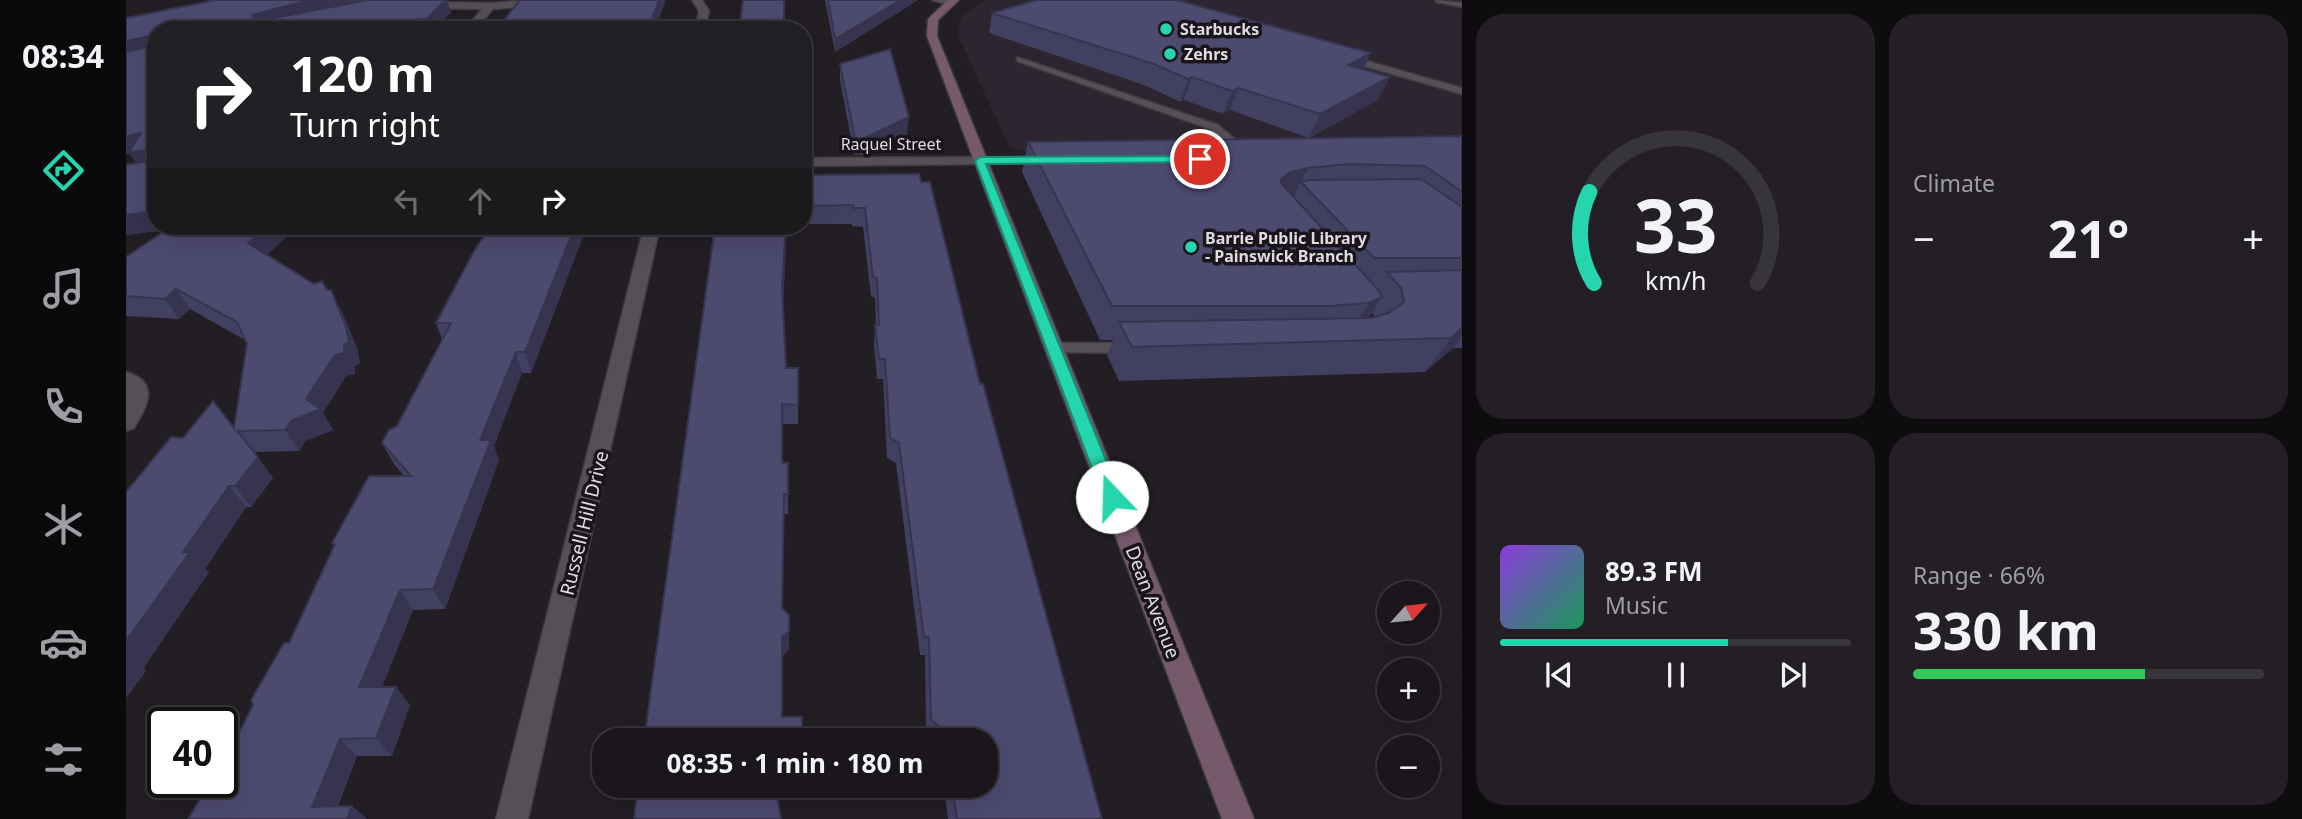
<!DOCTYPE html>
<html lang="en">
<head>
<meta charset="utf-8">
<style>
  body { margin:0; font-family:"Noto Sans",sans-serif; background:#231f24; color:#f1f3f6; height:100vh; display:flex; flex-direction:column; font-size:26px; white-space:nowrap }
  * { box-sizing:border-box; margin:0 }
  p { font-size:23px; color:#9f9fa3 }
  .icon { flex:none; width:38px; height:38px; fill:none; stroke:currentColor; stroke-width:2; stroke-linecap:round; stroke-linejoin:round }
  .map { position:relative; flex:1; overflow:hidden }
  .details { display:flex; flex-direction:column; gap:14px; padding:14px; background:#0e0c0f; width:840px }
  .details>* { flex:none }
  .top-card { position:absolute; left:21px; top:21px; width:665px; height:214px; border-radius:28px; box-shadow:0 7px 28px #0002,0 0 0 2px #38353a; background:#202124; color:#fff; overflow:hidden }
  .needle { width:46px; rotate:63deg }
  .tools { position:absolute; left:1251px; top:581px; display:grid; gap:14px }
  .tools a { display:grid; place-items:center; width:63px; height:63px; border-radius:50%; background:#1a161b; box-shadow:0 7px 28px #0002,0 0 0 2px #38353a; font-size:35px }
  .speed { position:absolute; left:21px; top:707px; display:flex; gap:14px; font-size:35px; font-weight:700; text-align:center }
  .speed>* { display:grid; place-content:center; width:91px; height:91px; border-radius:50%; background:#1a161b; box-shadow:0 7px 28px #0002,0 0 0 2px #38353a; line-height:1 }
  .speed .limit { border:4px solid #111; border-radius:10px; background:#fff; color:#111 }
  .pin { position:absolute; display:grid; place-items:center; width:60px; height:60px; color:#fff; margin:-30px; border:4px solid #fff; border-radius:50%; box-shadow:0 2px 7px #0007 }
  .me { position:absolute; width:77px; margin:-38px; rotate:339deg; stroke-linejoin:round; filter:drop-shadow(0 0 5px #0008) }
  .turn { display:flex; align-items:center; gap:24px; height:147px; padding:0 28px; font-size:32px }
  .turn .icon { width:91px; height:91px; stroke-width:2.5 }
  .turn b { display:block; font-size:49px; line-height:60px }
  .lanes { display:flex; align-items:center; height:66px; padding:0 28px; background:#0003; justify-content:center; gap:35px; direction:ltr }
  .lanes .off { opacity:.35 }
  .big { font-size:52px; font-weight:700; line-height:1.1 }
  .details .widget { flex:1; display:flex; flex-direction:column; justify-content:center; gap:10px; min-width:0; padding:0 24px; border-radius:28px; background:#231f24 }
  .details .dial { align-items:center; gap:0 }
  .dial svg { height:182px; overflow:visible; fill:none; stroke:#38353a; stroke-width:7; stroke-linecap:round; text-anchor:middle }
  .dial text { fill:#f1f3f6; stroke:none }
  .song { display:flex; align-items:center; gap:21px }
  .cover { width:84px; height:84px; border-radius:10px; background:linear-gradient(135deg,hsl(270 70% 55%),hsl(150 70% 35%)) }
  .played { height:7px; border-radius:4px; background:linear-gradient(90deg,#25d5ae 65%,#38353a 65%) }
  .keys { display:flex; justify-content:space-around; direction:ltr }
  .heat { display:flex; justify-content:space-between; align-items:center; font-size:38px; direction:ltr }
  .charge { height:10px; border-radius:5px; background:linear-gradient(90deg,#34c759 66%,#38353a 0) }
  .details .tiles { flex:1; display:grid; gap:14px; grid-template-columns:repeat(2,1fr) }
  .trip { position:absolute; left:466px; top:728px; width:406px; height:70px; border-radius:28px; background:#1a161b; box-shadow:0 7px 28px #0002,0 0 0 2px #38353a; font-weight:700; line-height:70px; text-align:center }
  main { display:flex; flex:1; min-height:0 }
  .menu { display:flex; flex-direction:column; width:126px; justify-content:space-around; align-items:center; background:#0a090b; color:#9f9fa3 }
  .menu .icon { width:49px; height:49px }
  .menu .current { color:#25d5ae }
  .menu b { font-size:32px; color:#f1f3f6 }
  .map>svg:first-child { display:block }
  .built { fill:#2d2530 }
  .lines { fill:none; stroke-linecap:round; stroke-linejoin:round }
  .lane-casing { stroke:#3e3b40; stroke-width:3 }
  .street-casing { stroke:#3e3b40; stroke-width:3 }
  .secondary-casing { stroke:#3e3b40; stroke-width:3 }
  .lane { fill:#555056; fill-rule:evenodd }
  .street { fill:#555056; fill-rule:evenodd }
  .secondary { fill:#765a6c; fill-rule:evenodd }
  .wall { fill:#424060; fill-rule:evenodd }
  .shaded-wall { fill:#36344e }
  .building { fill:#4d4a70; stroke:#36344e; stroke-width:2 }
  .route { fill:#25d5ae; stroke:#188a71; stroke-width:2 }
  .poi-dot { fill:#25d5ae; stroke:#19151a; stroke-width:2.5 }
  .labels { text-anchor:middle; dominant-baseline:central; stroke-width:7; stroke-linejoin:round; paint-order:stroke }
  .far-poi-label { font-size:16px; font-weight:bold; fill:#dfdce0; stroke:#19151a; text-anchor:start }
  .far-street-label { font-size:16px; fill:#dfdce0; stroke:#19151a }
  .street-label { font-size:19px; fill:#dfdce0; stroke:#19151a }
</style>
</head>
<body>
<main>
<nav class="menu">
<b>08:34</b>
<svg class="icon current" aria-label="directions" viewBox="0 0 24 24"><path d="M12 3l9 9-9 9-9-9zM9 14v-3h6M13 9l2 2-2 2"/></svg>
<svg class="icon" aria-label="music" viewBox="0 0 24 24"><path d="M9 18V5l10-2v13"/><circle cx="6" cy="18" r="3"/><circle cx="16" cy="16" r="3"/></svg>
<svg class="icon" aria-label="phone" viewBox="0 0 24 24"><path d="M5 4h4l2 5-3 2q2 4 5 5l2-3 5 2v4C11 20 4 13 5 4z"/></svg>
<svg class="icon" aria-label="climate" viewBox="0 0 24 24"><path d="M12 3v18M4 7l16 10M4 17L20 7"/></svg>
<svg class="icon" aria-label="car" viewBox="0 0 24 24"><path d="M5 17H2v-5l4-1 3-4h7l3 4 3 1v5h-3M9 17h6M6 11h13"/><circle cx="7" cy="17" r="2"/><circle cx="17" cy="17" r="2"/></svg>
<svg class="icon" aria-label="filters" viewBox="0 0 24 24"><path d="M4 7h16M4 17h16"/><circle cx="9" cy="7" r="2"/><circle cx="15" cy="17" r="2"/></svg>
</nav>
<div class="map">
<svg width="1336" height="819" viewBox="0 0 1336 819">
  <rect width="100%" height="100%" fill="#221e24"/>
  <path class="built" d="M858,0H1336V166L910,154L884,148L833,38L832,28L836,16Z"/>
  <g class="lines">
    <defs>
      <path id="lane" d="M1309,0L1336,3V7L1310,2Z
        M1220,55L1336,88V94L1217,60L1215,58Z
        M891,57L1092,125L1127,154L1117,156L1084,129L891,61Z
        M919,157L925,160L923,162L854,164L848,161L854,158Z
        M928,343H1005L1013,348L1005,353L922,352L920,348Z"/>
      <path id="street" d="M410,0H456L451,3L367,9L349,30H338L356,9L294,8L289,5L294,2L364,3Z
        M566,0H576L583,11L579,30H569L573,11Z
        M806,0H826L828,2L823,5Z
        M854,157L859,158V164L677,166V158Z
        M518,226H534L402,819H370Z
        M0,372C35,382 21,407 8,428L0,431Z"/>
      <path id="secondary" d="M822,0H833L812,20L811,36L1128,819H1096L801,36L802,19Z"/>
    </defs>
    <use href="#lane" class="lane-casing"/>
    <use href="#street" class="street-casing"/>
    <use href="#secondary" class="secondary-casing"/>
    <use href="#lane" class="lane"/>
    <use href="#street" class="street"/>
    <use href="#secondary" class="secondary"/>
  </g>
  <path class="wall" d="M89,0H335H321L325,12L308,30H30V226H461L405,373H396L368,446L373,460L319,609L287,610L256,687H270L284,705L266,756H231L212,806H226L241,819H62L109,740L163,643L208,546L206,543L278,476L268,464L256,443L271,426L316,339L310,323L361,231L298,229V226L171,227L141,255L188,284L201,290L215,310L231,348L234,363L229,366V374L220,376L197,413L207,430L179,441L173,451L128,452L147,478L125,507H120L79,569L83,572L18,667L20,671L0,698L57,438L108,428L121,344L119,340L64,309L53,319L0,316V257L40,230L0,235L10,163L4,154H0V18Z
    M699,0H792L709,52Z
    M866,13L1237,69L1252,100L1183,138L1104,110L1097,114L1058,100L1054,102L1021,86L863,33Z
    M714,64L781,134L738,155H728L714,80Z
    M1336,136V348H1327L1299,372L993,381L981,355L987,340H974L896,172L902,142ZM1246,313L1249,317L1242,319Z
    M793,174L854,384L976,819H822L818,786H859V740H805L800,736L799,655H794L770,463L761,458L757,379H751L748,344L749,325H750L749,298L745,296L737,227L726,226V224H677V175Z
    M574,226H668V227H661L657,299L660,368L672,405V424H657L656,463H662V514H658L656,609L663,615V649L657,655L518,740L588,229H574Z"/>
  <path class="shaded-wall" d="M183,0H255L133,29L126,15Z
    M319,0H321L325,12L308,30H304L301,19Z
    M533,0H540L529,30H522Z
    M775,0H792L709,52V39Z
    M292,19L295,30H281Z
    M24,36L30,48L0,57V41Z
    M1245,53L1235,75L1222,65Z
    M1066,77L1058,100L1054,102L1062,79Z
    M1264,77L1252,100L1183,138L1194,114Z
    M1113,88L1104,110L1097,114L1106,91Z
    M783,117L781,134L738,155L739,138Z
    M15,133L30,164L14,169L4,154H0V136Z
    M1182,168L1166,199L1141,210L1155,179L1165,172Z
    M30,211V226H67L0,235V215Z
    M141,226H171V227L133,262L122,243Z
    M449,226H461L405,373L399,352Z
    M660,226H661L657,305L656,286Z
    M50,289L64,309L53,319L39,299Z
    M205,290L215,310L231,348L234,363L229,366V374L220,376L197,413L207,430L179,441L173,451L159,430L180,399Z
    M1256,297L1234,331L1221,336L1243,303Z
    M1336,328V336L1327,348L1299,372L1325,338Z
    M390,352L396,373L368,446L373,460L319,609L307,589L354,440Z
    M132,457L147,478L125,507L109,486Z
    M103,486L120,507L79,569L83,572L18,667L20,671L0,698V641L57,552Z
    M658,494V514L656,627V608Z
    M274,590L287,610L248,706L233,687Z
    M663,631V649L657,655L656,637Z
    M270,687L284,705L266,756L250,738Z
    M214,739L231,756L207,819L186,807Z
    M226,806L241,819H221Z"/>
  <path class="building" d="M89,0H183L126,15L129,19L148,18L242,0H319L301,19H292L281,30H30V211L0,215V165L21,161V150L3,152L15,133L0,136V52L22,47L24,36L0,41V18Z
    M394,0H533L522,30H370Z
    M617,0H658V30H613Z
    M702,0H775L709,39Z
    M910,0H1051L1245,53L1222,65L1264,77L1194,114L1113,88L1106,91L1066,77L1062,79L1028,64L866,13Z
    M764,49L783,117L739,138H729L714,64Z
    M1336,136V192L1299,166L1223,164L1182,168L1165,172L1155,179V183L1254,292L1256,297L1243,303L1205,306H986L902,142Z
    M793,174L795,182H804L854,384H857L976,819H831L826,786H859V740H819L817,730L805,719L803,637H798L773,443L764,438L759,359H753L749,325H753L751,278L747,277L739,208H727V205L677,206V175Z
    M1295,179L1336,207V258H1248L1175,182L1184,180Z
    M46,226H141L122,243L188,284L196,281L201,290H205L220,327L223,342L218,345V353L209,355L180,399L195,409L166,420L159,430L111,431L132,457L109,486H103L57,552H64L0,641V492L45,437L57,438L87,401L108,428L121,344L111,322L50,289L39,299L0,296V257Z
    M365,226H449L399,352H390L354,440H365L307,589L274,590L233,687H270L250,738L214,739L186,807L226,806L221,819H62L84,782H96V761L109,740L127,705L125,700L158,643H163L209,544L206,543L243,476H285L256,443L263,430L271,426L325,323H310L348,251Z
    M589,226H660L656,286L660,368H672V405L656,404V463H662V494H658L656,608L663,615V631L656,637V717H676V740H518Z
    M1336,270V328L1325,338L1006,347L993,322L1244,318L1263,313L1278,302L1275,288L1261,272Z
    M512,786H652V801L655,819H508Z"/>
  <path class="route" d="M1074,156L1080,159L1078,162L860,164L995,497L992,502H979L977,497L849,161L854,157Z"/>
  <g class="poi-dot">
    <circle cx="1040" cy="29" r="7"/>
    <circle cx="1044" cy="54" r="7"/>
    <circle cx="1065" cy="247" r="7"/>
  </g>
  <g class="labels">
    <g class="far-poi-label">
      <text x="1054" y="29">Starbucks</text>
      <text x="1058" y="54">Zehrs</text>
      <text x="1079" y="238">Barrie Public Library<tspan x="1079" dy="18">- Painswick Branch</tspan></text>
    </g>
    <g class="far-street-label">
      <text x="765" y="144">Raquel Street</text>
    </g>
    <g class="street-label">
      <text transform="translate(458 523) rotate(-76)">Russell Hill Drive</text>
      <text transform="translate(1027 602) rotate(69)">Dean Avenue</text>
    </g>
  </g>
</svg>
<div class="tools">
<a><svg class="needle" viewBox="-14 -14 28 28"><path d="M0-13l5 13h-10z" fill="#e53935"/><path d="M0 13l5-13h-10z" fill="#9f9fa3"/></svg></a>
<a>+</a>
<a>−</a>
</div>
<div class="speed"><div class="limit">40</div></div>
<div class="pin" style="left:1074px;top:159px;background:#d93025"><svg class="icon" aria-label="arrive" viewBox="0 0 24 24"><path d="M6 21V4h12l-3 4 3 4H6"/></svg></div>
<svg class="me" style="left:986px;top:497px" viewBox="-20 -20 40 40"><circle r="19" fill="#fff"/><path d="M0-13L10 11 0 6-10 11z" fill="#25d5ae"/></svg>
<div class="trip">08:35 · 1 min · 180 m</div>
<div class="top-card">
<div class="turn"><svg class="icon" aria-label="right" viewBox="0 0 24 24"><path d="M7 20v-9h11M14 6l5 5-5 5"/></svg><div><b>120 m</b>Turn right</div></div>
<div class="lanes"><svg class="icon off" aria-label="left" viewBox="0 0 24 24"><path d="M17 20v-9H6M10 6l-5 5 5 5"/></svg><svg class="icon off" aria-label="ahead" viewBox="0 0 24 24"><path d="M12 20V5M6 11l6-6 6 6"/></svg><svg class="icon" aria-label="right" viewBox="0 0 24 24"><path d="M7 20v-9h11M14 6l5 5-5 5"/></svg></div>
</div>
</div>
<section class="details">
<div class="tiles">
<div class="widget dial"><svg viewBox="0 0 100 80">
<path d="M14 69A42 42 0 1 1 86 69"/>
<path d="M14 69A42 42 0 0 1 12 29" stroke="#25d5ae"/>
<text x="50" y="56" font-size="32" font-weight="700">33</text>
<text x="50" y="72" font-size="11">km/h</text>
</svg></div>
<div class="widget"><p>Climate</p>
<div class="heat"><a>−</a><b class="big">21°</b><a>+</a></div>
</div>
<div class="widget">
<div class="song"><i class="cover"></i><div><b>89.3 FM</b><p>Music</p></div></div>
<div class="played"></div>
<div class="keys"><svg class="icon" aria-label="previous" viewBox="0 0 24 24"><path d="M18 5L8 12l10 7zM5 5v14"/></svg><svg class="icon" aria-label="pause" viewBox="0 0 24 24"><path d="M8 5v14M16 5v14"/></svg><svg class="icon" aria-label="next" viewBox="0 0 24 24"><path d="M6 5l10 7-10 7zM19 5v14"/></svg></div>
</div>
<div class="widget"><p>Range · 66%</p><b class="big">330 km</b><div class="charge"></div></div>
</div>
</section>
</main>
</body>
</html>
